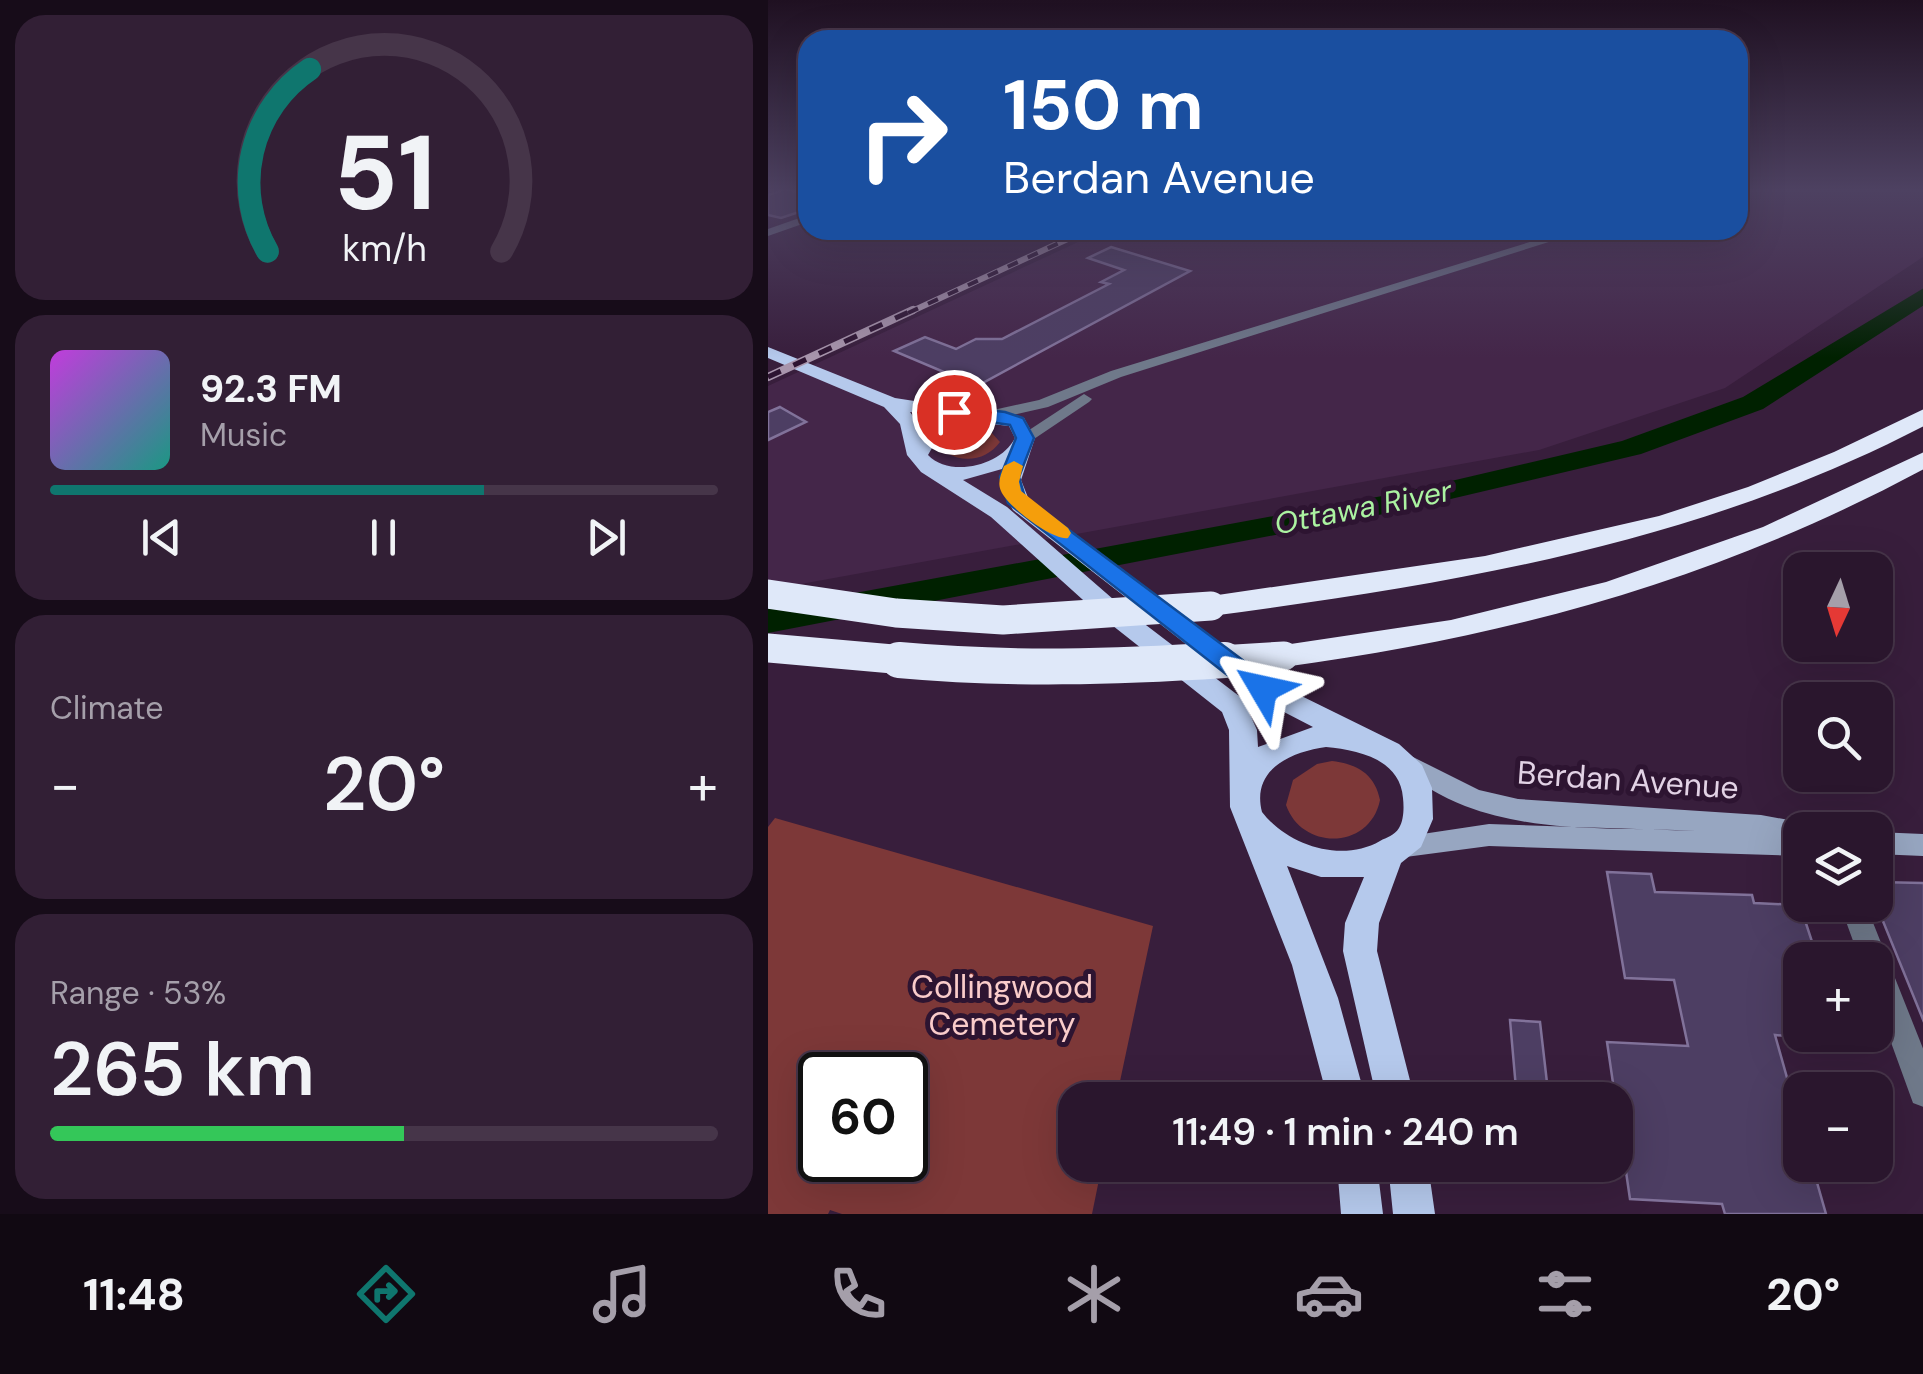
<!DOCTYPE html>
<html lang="en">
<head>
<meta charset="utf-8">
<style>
  body { margin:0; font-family:"DM Sans",sans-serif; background:#321f35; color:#f1f3f6; height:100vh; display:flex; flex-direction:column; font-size:38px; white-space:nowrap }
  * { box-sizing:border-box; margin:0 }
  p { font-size:32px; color:#a59faa }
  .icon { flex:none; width:55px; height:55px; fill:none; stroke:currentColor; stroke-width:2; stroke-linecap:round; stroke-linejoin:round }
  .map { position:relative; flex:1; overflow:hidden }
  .sheet { display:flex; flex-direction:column; gap:15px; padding:15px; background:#170c19; width:768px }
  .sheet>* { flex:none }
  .top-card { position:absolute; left:30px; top:30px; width:950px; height:210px; border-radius:30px; box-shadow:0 10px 40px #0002,0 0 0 2px #463549; background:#1a4fa0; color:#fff; overflow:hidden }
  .needle { width:65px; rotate:184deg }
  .buttons { position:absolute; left:1015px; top:552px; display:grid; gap:20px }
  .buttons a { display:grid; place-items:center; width:110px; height:110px; border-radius:20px; background:#2a162d; box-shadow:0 10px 40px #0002,0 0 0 2px #463549; font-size:50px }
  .speed { position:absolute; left:30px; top:1052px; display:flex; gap:20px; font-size:50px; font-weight:700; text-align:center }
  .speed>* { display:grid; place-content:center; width:130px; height:130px; border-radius:50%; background:#2a162d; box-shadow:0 10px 40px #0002,0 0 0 2px #463549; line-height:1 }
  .speed .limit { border:5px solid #111; border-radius:15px; background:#fff; color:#111 }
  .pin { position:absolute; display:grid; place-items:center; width:85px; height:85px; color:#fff; margin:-42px; border:5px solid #fff; border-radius:50%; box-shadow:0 2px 10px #0007 }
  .me { position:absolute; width:110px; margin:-55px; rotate:306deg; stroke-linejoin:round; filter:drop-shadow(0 0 8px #0008) }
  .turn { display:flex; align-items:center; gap:35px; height:210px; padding:0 40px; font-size:45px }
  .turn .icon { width:130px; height:130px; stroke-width:2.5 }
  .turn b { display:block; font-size:70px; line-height:85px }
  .big { font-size:75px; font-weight:600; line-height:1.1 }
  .sheet .card { flex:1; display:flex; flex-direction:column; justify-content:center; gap:15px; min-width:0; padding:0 35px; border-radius:30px; background:#321f35 }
  .sheet .dial { align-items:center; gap:0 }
  .dial svg { height:260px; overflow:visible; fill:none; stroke:#463549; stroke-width:7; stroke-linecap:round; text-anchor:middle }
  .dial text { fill:#f1f3f6; stroke:none }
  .song { display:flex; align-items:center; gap:30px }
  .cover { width:120px; height:120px; border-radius:15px; background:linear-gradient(135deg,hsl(290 70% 55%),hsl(170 70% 35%)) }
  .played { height:10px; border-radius:5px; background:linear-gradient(90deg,#0f766e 65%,#463549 65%) }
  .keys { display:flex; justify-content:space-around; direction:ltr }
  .heat { display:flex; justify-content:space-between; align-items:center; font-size:55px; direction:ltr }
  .charge { height:15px; border-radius:8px; background:linear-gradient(90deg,#34c759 53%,#463549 0) }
  .trip { position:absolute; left:290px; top:1082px; width:575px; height:100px; border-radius:30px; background:#2a162d; box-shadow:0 10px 40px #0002,0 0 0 2px #463549; font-weight:600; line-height:100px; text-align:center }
  .dock { display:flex; height:160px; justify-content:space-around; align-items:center; background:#110912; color:#a59faa }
  .dock .icon { width:70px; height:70px }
  .dock .active { color:#0f766e }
  .dock b { font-size:45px; color:#f1f3f6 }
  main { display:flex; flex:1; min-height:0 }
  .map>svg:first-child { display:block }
  .built { fill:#442649 }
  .green { fill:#7d3838; fill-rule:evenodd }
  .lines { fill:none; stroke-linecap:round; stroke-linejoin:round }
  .river { fill:#002100; fill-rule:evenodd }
  .building { fill:#4d3e63; stroke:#81729a; stroke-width:2.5 }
  .minor { fill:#6f798a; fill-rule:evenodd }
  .tertiary { fill:#6f798a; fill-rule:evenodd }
  .secondary { fill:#97a6c1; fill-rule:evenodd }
  .primary { fill:#b5c9ec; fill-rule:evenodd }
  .motorway { fill:#dfe8f9; fill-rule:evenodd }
  .rail-far1-casing { stroke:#a895ac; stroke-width:6 }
  .rail-casing { stroke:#a895ac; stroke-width:8 }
  .rail-far1 { stroke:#2d1431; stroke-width:4; stroke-dasharray:11; stroke-linecap:butt }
  .rail { stroke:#2d1431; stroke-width:5; stroke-dasharray:14; stroke-linecap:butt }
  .motorway-bridge-far1 { stroke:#dfe8f9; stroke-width:29 }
  .motorway-bridge { stroke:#dfe8f9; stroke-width:36 }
  .route { fill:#1a73e8; stroke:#114b97; stroke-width:2.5 }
  .slow { fill:#f59e0b }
  .labels { text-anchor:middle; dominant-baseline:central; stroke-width:10; stroke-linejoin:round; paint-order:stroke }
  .water-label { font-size:30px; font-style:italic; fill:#abf3a1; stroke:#2d1431 }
  .near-street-label { font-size:32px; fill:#e2d2e5; stroke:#2d1431 }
  .near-park-label { font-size:32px; fill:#faccca; stroke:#2d1431 }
</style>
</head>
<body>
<main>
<section class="sheet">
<div class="card dial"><svg viewBox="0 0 100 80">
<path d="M14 69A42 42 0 1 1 86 69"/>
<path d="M14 69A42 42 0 0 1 27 13" stroke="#0f766e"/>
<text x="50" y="56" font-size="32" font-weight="700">51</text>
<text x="50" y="72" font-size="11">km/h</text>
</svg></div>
<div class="card">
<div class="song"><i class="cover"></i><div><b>92.3 FM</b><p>Music</p></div></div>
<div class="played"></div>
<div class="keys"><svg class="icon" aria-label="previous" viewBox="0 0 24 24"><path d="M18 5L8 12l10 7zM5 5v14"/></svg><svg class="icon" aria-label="pause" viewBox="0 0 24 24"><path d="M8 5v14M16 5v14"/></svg><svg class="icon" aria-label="next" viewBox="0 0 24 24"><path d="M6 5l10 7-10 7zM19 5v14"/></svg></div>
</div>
<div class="card"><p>Climate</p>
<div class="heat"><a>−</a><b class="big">20°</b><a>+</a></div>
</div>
<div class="card"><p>Range · 53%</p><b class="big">265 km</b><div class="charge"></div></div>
</section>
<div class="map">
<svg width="1156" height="1214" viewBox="0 0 1156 1214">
  <rect width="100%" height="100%" fill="#381e3c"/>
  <path class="built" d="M970,188H1155V257L957,388L771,450L0,590V386L336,230H970Z"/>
  <path class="green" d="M222,431L232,442C220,459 197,464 179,453V444L197,432Z
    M564,761C589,764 607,774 612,800C602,850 534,851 518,805L525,780L549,764Z
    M7,818L385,926L348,1100H308V1165H334L324,1214H74L62,1210L60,1214H0V827ZM52,1075H138V1160H52Z"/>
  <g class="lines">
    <path class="river" d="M1156,288V305L995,409L873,454L636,510L0,633V609L636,492L854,441L975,397Z"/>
  </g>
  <path class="building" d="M18,189L40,195V209L13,218L0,215V195Z
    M343,247L422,271L209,386L126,351L157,337L188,349L208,339H234L341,284L333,282L356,270L320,258Z
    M12,407L38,422L0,440V412Z
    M839,872L883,874L887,892L984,895L986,903L1032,905L1050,960H1032V983H1026L1032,1005V1037L1007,1035L1032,1124V1165H1044L1058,1214H957L954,1204L862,1199L839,1042L920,1046L906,980L857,978Z
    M1108,882L1156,883V1022L1108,904Z
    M742,1020L772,1022L781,1100H749Z"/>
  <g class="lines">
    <path class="minor" d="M40,215V222L0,236V229Z
      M1072,905H1098L1156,1051V1107L1145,1103L1108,1001V960H1092Z"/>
    <path class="tertiary" d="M801,230H819L353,377L280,407L222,420L214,415L216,412L271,400L343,371Z
      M316,394L324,399L321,402L263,441H251L249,438Z"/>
    <path class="secondary" d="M637,753L711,790L750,799L993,815L1032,822L1043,830H1032V856L721,846L630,858L621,855L617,847L621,839L721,824L929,831C853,827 770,834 697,806C673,797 651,782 629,769L625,762L629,755Z
      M1108,832L1156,834V856L1108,854Z"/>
    <path class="primary" d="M0,347L127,398L256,418L267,438L253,480L261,500L505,682L631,744L654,765L664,788L665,819L653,847L633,863L611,923L609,951L647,1100H609L575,951L577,923L596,877H553L519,866L570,998L598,1100H560L524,965L462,807L461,730L454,712L335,618L223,517L153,472L139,455L132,424L116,407L0,358ZM142,412L175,416L154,429ZM206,422L241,426L247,438C233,466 182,478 160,455L172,434ZM234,469L233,489L245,510L485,696L545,727L490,747L489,730L475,699L353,606L239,507L195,480ZM558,747C590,750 632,759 635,798C636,807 636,820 631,828C626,836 619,837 612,841C574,863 520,846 494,812C483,769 523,752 558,747Z
      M569,1165H609L615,1214H573Z
      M620,1165H660L667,1214H625Z"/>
    <path class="motorway" d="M1156,409V426C930,543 693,583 443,616L432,613L428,606L432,599L443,596L717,556L891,516L980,487L1066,452Z
      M1156,452V469C951,579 745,636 516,667L505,664L500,656L505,648L516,645L683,620L838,582L995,527Z"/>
    <defs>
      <path id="rail-far1" d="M140,313L319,230"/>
      <path id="rail" d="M0,377L145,310"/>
    </defs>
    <use href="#rail-far1" class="rail-far1-casing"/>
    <use href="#rail" class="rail-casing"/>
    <use href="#rail-far1" class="rail-far1"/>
    <use href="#rail" class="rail"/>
    <path class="motorway-bridge-far1" d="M0,594L128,613L235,620L443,606
      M0,648L159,662
      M418,662L516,656"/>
    <path class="motorway-bridge" d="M131,660C241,670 347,667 457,660"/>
  </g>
  <linearGradient id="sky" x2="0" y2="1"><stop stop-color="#1f1021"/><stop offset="0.53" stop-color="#4d4161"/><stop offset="1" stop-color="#4d4161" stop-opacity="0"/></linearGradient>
  <rect width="1156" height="358" fill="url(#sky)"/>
  <path class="route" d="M186,406L237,412L255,418L266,438L251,477L257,497L504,682L507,689L504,696H486L240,503L232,477L248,438L242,425L179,416V408Z"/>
  <path class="slow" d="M246,461L255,466L251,482L253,491L300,528L303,533L300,538C285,541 239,506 233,491C229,482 233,475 236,466Z"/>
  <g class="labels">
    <g class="water-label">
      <text transform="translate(595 507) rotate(-11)">Ottawa River</text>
    </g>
    <g class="near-street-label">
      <text transform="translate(860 780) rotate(4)">Berdan Avenue</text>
    </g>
    <g class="near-park-label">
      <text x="234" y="987">Collingwood<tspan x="234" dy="37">Cemetery</tspan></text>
    </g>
  </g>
</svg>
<div class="buttons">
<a><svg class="needle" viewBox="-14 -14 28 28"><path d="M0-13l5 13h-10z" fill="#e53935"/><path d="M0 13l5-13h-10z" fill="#a59faa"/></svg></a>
<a><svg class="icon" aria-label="search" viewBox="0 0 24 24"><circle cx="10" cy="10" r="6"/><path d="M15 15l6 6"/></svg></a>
<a><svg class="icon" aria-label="layers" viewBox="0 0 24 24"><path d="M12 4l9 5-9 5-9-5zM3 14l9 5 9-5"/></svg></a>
<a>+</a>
<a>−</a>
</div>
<div class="speed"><div class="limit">60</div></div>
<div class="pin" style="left:186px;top:412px;background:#d93025"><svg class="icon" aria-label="arrive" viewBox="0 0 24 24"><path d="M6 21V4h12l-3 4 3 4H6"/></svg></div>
<svg class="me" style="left:495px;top:689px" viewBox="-20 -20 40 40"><path d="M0-17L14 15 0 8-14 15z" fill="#1a73e8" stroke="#fff" stroke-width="4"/></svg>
<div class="trip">11:49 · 1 min · 240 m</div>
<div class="top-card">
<div class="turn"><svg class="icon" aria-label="right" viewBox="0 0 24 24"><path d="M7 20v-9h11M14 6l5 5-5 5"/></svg><div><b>150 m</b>Berdan Avenue</div></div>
</div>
</div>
</main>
<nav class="dock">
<b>11:48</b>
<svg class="icon active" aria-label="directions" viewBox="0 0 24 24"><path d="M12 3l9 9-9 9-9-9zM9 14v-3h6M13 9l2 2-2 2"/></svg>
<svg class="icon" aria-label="music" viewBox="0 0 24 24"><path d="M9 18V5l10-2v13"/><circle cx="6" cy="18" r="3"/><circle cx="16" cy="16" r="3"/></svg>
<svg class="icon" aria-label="phone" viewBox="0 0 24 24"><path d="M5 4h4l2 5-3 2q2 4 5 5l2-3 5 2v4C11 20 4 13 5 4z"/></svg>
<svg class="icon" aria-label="climate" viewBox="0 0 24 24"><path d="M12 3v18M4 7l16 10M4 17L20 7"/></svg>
<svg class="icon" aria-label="car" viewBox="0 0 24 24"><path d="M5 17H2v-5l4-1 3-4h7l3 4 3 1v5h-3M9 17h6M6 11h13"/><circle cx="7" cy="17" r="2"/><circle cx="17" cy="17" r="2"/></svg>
<svg class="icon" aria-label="filters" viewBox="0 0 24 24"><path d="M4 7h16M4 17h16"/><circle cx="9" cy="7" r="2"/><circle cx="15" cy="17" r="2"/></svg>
<b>20°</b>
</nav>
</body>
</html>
